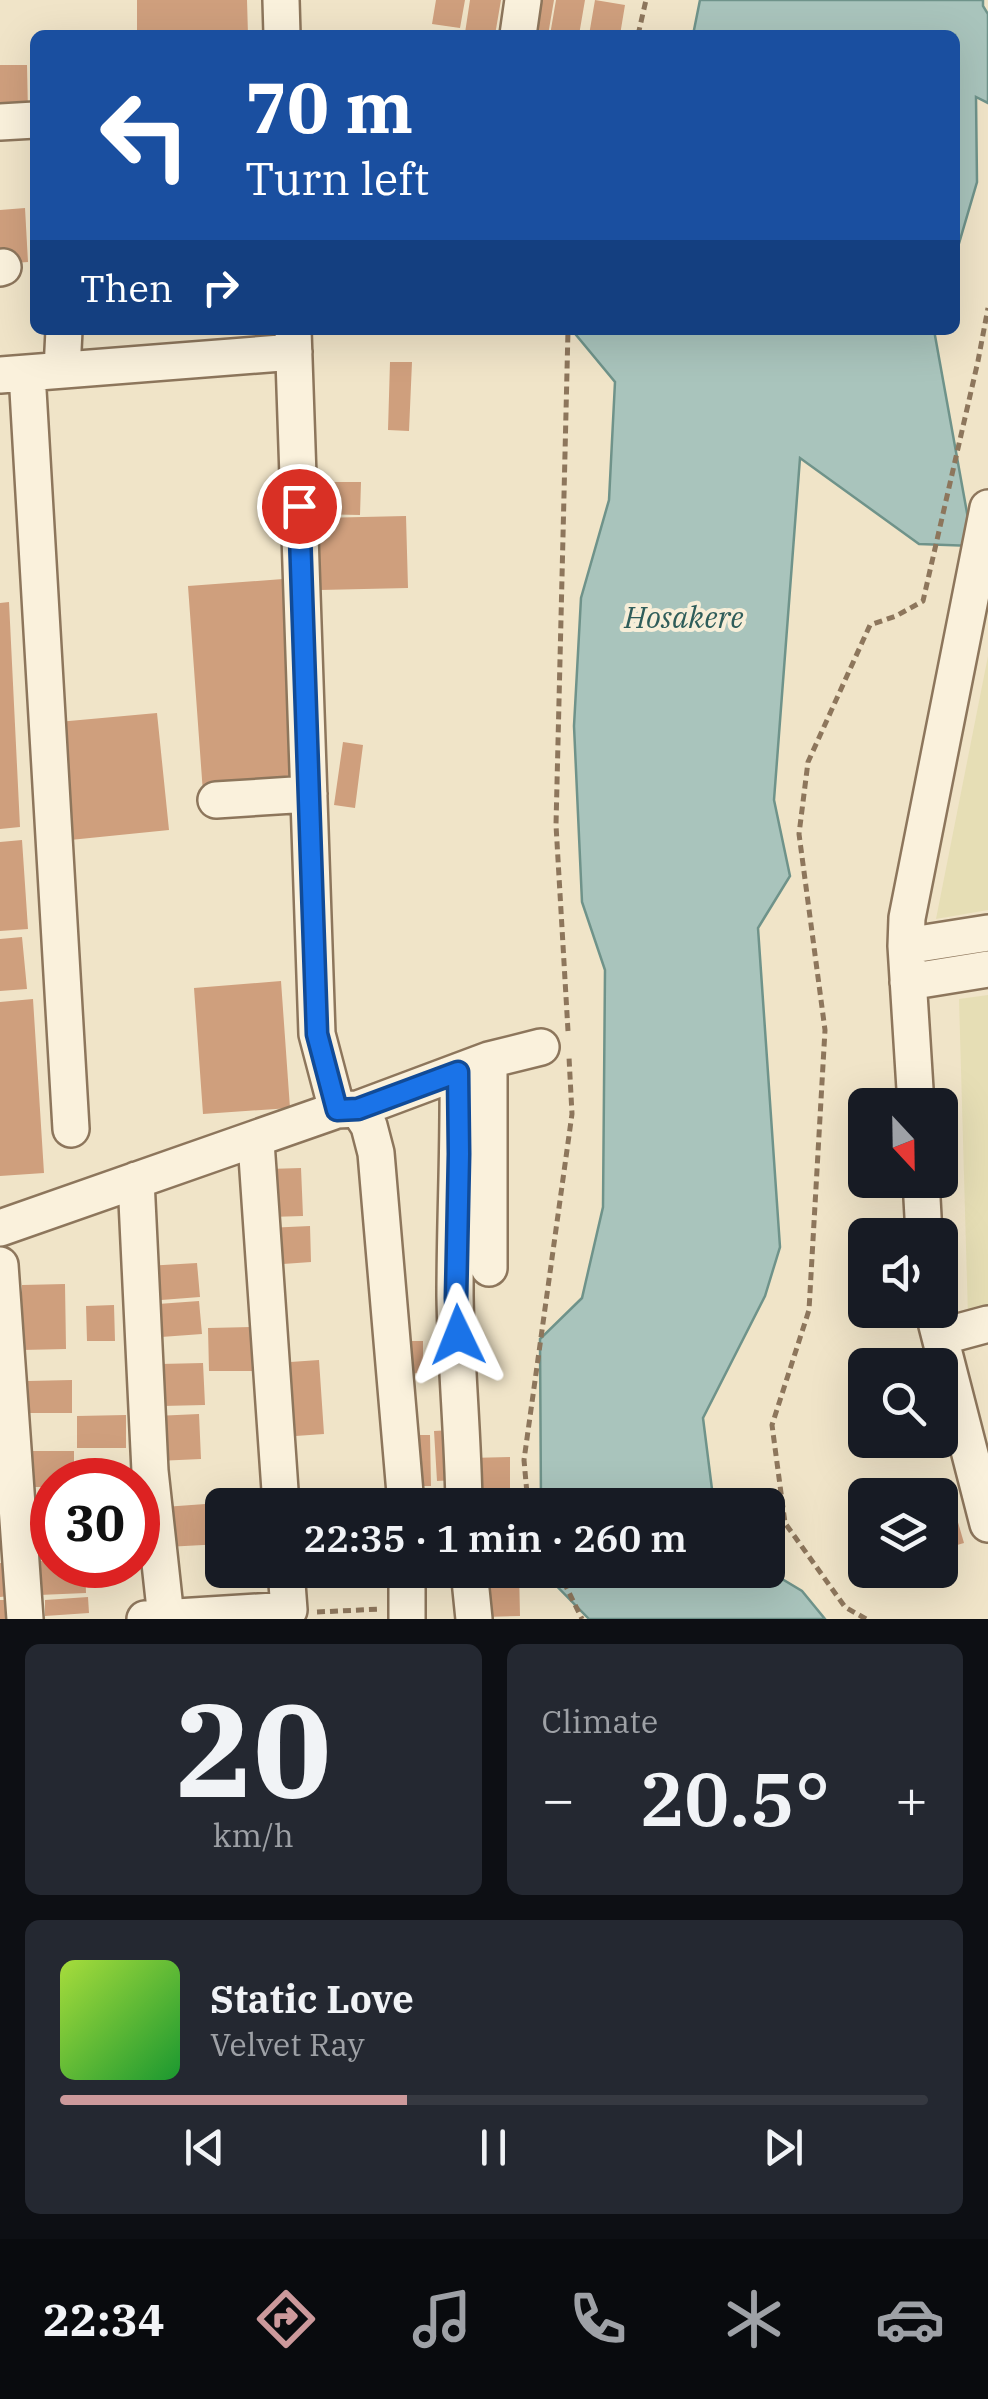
<!DOCTYPE html>
<html lang="en">
<head>
<meta charset="utf-8">
<style>
  body { margin:0; font-family:"IBM Plex Serif",serif; background:#242831; color:#f1f3f6; height:100vh; display:flex; flex-direction:column; font-size:38px; white-space:nowrap }
  * { box-sizing:border-box; margin:0 }
  p { font-size:32px; color:#9ea1a6 }
  .icon { flex:none; width:55px; height:55px; fill:none; stroke:currentColor; stroke-width:2; stroke-linecap:round; stroke-linejoin:round }
  .map { position:relative; height:1619px; overflow:hidden }
  .details { display:flex; flex-direction:column; gap:25px; padding:25px; background:#0d0f14; flex:1 }
  .details>* { flex:none }
  .banner { position:absolute; left:30px; top:30px; width:930px; height:305px; border-radius:15px; box-shadow:0 10px 40px #0002; background:#1a4fa0; color:#fff; overflow:hidden }
  .needle { width:65px; rotate:158deg }
  .tools { position:absolute; left:848px; top:1088px; display:grid; gap:20px }
  .tools a { display:grid; place-items:center; width:110px; height:110px; border-radius:15px; background:#171b24; box-shadow:0 10px 40px #0002; font-size:50px }
  .speed { position:absolute; left:30px; top:1458px; display:flex; gap:20px; font-size:50px; font-weight:700; text-align:center }
  .speed>* { display:grid; place-content:center; width:130px; height:130px; border-radius:50%; background:#171b24; box-shadow:0 10px 40px #0002; line-height:1 }
  .speed .limit { border:15px solid #d22; background:#fff; color:#111 }
  .pin { position:absolute; display:grid; place-items:center; width:85px; height:85px; color:#fff; margin:-42px; border:5px solid #fff; border-radius:50%; box-shadow:0 2px 10px #0007 }
  .me { position:absolute; width:110px; margin:-55px; rotate:358deg; stroke-linejoin:round; filter:drop-shadow(0 0 8px #0008) }
  .turn { display:flex; align-items:center; gap:35px; height:210px; padding:0 50px; font-size:45px }
  .turn .icon { width:130px; height:130px; stroke-width:2.5 }
  .turn b { display:block; font-size:70px; line-height:85px }
  .then { display:flex; align-items:center; height:95px; padding:0 50px; background:#0003; gap:20px; font-size:38px }
  .big { font-size:75px; font-weight:600; line-height:1.1 }
  .details .tile { flex:1; display:flex; flex-direction:column; justify-content:center; gap:15px; min-width:0; padding:0 35px; border-radius:15px; background:#242831 }
  .details .dial { align-items:center; gap:0 }
  .dial b { font-size:130px; line-height:1 }
  .song { display:flex; align-items:center; gap:30px }
  .cover { width:120px; height:120px; border-radius:15px; background:linear-gradient(135deg,hsl(80 70% 55%),hsl(130 70% 35%)) }
  .played { height:10px; border-radius:5px; background:linear-gradient(90deg,#cc999b 40%,#363941 40%) }
  .keys { display:flex; justify-content:space-around; direction:ltr }
  .heat { display:flex; justify-content:space-between; align-items:center; font-size:55px; direction:ltr }
  .details .tiles { flex:1; display:grid; gap:25px; grid-template-columns:1fr 1fr }
  .tile:last-child { grid-column:span 2 }
  .trip { position:absolute; left:205px; top:1488px; width:580px; height:100px; border-radius:15px; background:#171b24; box-shadow:0 10px 40px #0002; font-weight:600; line-height:100px; text-align:center }
  .tab-bar { display:flex; height:160px; justify-content:space-around; align-items:center; background:#090b0e; color:#9ea1a6 }
  .tab-bar .icon { width:70px; height:70px }
  .tab-bar .current { color:#cc999b }
  .tab-bar b { font-size:45px; color:#f1f3f6 }
  .map>svg:first-child { display:block }
  .farmland { fill:#e6deb5 }
  .water { fill:#a9c4bc; stroke:#6f938a; stroke-width:2.5 }
  .building { fill:#cf9f7d }
  .lines { fill:none; stroke-linecap:round; stroke-linejoin:round }
  .minor-casing { stroke:#8d765c; stroke-width:40 }
  .path { stroke:#8d765c; stroke-width:5; stroke-dasharray:8 5; stroke-linecap:butt }
  .minor { stroke:#faf1dc; stroke-width:35 }
  .route-casing { stroke:#114b97; stroke-width:25 }
  .route { stroke:#1a73e8; stroke-width:18 }
  .labels { text-anchor:middle; dominant-baseline:central; stroke-width:8; stroke-linejoin:round; paint-order:stroke }
  .water-label { font-size:30px; font-style:italic; fill:#2f5d5a; stroke:#f7eed8 }
</style>
</head>
<body>
<div class="map">
<svg width="988" height="1619" viewBox="0 0 988 1619">
  <rect width="100%" height="100%" fill="#f0e4c8"/>
  <path class="farmland" d="M988,656V910L936,919Z
    M988,995V1312L968,1317L959,999Z"/>
  <path class="water" d="M700,0H983V6L988,14V103L976,97L977,182L955,257V35H693Z
    M572,330H934L973,546L919,544L800,458L774,800L790,876L758,928L780,1247L765,1296L703,1418L714,1505H541L540,1339L582,1298L603,1207L605,970L582,902L574,726L581,598L609,500L615,382Z
    M541,1570H767L802,1591L825,1619H589Z"/>
  <path class="building" d="M137,0H247L248,35H137Z
    M436,0H465L460,28L432,24Z
    M470,0H501L495,35L465,33Z
    M527,0H554L548,35H521Z
    M556,0H585L579,35H550Z
    M595,0L625,5L620,35H589Z
    M0,65H27L28,113H0Z
    M25,208L28,262L0,264V210Z
    M390,362H412L409,431L388,430Z
    M312,482H361L360,515L311,514Z
    M406,516L408,588L320,590L319,518Z
    M283,579L297,786L203,793L188,586Z
    M9,602L20,827L0,829V603Z
    M157,713L169,830L70,840L58,722Z
    M343,742L363,745L355,808L334,805Z
    M22,840L28,929L0,931V842Z
    M22,937L27,989L0,991V939Z
    M281,981L290,1108L203,1114L194,988Z
    M33,999L44,1173L0,1176V1002Z
    M301,1168L303,1216L270,1217L268,1169Z
    M310,1226L311,1262L269,1265L267,1228Z
    M197,1263L200,1297L148,1301L146,1266Z
    M65,1284L66,1349L22,1350V1285Z
    M199,1301L202,1334L161,1337L158,1304Z
    M114,1305L115,1341H87L86,1306Z
    M251,1327L252,1371H209L208,1328Z
    M396,1341H423V1373L397,1374Z
    M319,1360L324,1434L281,1437L276,1363Z
    M203,1363L205,1405L162,1406L160,1364Z
    M72,1380V1413H29L28,1381Z
    M199,1414L201,1459L157,1461L155,1416Z
    M126,1415V1448H77V1416Z
    M452,1430L455,1480L437,1481L434,1431Z
    M408,1435H430L431,1486H408Z
    M33,1451H74V1480H52V1487H32Z
    M510,1457V1505H469V1458Z
    M219,1503L222,1544L166,1547L164,1507Z
    M953,1505L964,1543L940,1550V1509Z
    M52,1519V1558L36,1559L34,1520Z
    M38,1561H52V1565H85L86,1593L39,1595Z
    M0,1563H8L10,1596L0,1597Z
    M482,1570H519L520,1616L483,1617Z
    M88,1597L89,1613L45,1616V1600Z
    M0,1600H14L12,1619H0Z"/>
  <g class="lines">
    <defs>
      <path id="minor" d="M281,0L282,35
        M518,35L523,0
        M0,122L35,120
        M0,268L3,267
        M62,370L64,330
        M27,373L71,1129
        M0,375L294,352
        M216,800L309,794
        M906,946L988,933
        M908,982L988,969
        M458,1072C459,1147 455,1221 455,1296C456,1366 463,1435 464,1505
        M916,1105L906,946L907,918L988,508
        M358,1109L489,1060L541,1047
        M337,1110L358,1109L369,1126L376,1153L406,1505
        M259,1138L256,1142L281,1505
        M136,1180L150,1471L166,1618
        M921,1180L924,1235
        M0,1228L337,1110L317,1034L293,330
        M0,1265L25,1619
        M489,1268V1060
        M933,1310L988,1524
        M940,1337L988,1324
        M407,1570V1619
        M469,1570L474,1619
        M145,1619L289,1610L286,1570"/>
    </defs>
    <use href="#minor" class="minor-casing"/>
    <path class="path" d="M638,35L646,0
      M568,1031L556,825L568,330
      M528,1505L524,1460L572,1114L569,1057
      M558,1570L582,1619
      M317,1612L380,1609
      M866,1619L845,1607L785,1523L772,1425L809,1310L825,1030L799,834L808,762L870,625L896,616L923,601L978,361L988,308"/>
    <use href="#minor" class="minor"/>
  </g>
  <g class="lines">
    <defs>
      <path id="route" d="M299,506L317,1034L337,1110L358,1109L458,1072L459,1154L456,1298L458,1335"/>
    </defs>
    <use href="#route" class="route-casing"/>
    <use href="#route" class="route"/>
  </g>
  <g class="labels">
    <g class="water-label">
      <text x="684" y="616">Hosakere</text>
    </g>
  </g>
</svg>
<div class="tools">
<a><svg class="needle" viewBox="-14 -14 28 28"><path d="M0-13l5 13h-10z" fill="#e53935"/><path d="M0 13l5-13h-10z" fill="#9ea1a6"/></svg></a>
<a><svg class="icon" aria-label="sound" viewBox="0 0 24 24"><path d="M4 9h4l5-4v14l-5-4H4zM17 9q2 3 0 6"/></svg></a>
<a><svg class="icon" aria-label="search" viewBox="0 0 24 24"><circle cx="10" cy="10" r="6"/><path d="M15 15l6 6"/></svg></a>
<a><svg class="icon" aria-label="layers" viewBox="0 0 24 24"><path d="M12 4l9 5-9 5-9-5zM3 14l9 5 9-5"/></svg></a>
</div>
<div class="speed"><div class="limit">30</div></div>
<div class="pin" style="left:299px;top:506px;background:#d93025"><svg class="icon" aria-label="arrive" viewBox="0 0 24 24"><path d="M6 21V4h12l-3 4 3 4H6"/></svg></div>
<svg class="me" style="left:458px;top:1335px" viewBox="-20 -20 40 40"><path d="M0-17L14 15 0 8-14 15z" fill="#1a73e8" stroke="#fff" stroke-width="4"/></svg>
<div class="trip">22:35 · 1 min · 260 m</div>
<div class="banner">
<div class="turn"><svg class="icon" aria-label="left" viewBox="0 0 24 24"><path d="M17 20v-9H6M10 6l-5 5 5 5"/></svg><div><b>70 m</b>Turn left</div></div>
<div class="then">Then<svg class="icon" aria-label="right" viewBox="0 0 24 24"><path d="M7 20v-9h11M14 6l5 5-5 5"/></svg></div>
</div>
</div>
<section class="details">
<div class="tiles">
<div class="tile dial"><b>20</b><p>km/h</p></div>
<div class="tile"><p>Climate</p>
<div class="heat"><a>−</a><b class="big">20.5°</b><a>+</a></div>
</div>
<div class="tile">
<div class="song"><i class="cover"></i><div><b>Static Love</b><p>Velvet Ray</p></div></div>
<div class="played"></div>
<div class="keys"><svg class="icon" aria-label="previous" viewBox="0 0 24 24"><path d="M18 5L8 12l10 7zM5 5v14"/></svg><svg class="icon" aria-label="pause" viewBox="0 0 24 24"><path d="M8 5v14M16 5v14"/></svg><svg class="icon" aria-label="next" viewBox="0 0 24 24"><path d="M6 5l10 7-10 7zM19 5v14"/></svg></div>
</div>
</div>
</section>
<nav class="tab-bar">
<b>22:34</b>
<svg class="icon current" aria-label="directions" viewBox="0 0 24 24"><path d="M12 3l9 9-9 9-9-9zM9 14v-3h6M13 9l2 2-2 2"/></svg>
<svg class="icon" aria-label="music" viewBox="0 0 24 24"><path d="M9 18V5l10-2v13"/><circle cx="6" cy="18" r="3"/><circle cx="16" cy="16" r="3"/></svg>
<svg class="icon" aria-label="phone" viewBox="0 0 24 24"><path d="M5 4h4l2 5-3 2q2 4 5 5l2-3 5 2v4C11 20 4 13 5 4z"/></svg>
<svg class="icon" aria-label="climate" viewBox="0 0 24 24"><path d="M12 3v18M4 7l16 10M4 17L20 7"/></svg>
<svg class="icon" aria-label="car" viewBox="0 0 24 24"><path d="M5 17H2v-5l4-1 3-4h7l3 4 3 1v5h-3M9 17h6M6 11h13"/><circle cx="7" cy="17" r="2"/><circle cx="17" cy="17" r="2"/></svg>
</nav>
</body>
</html>
